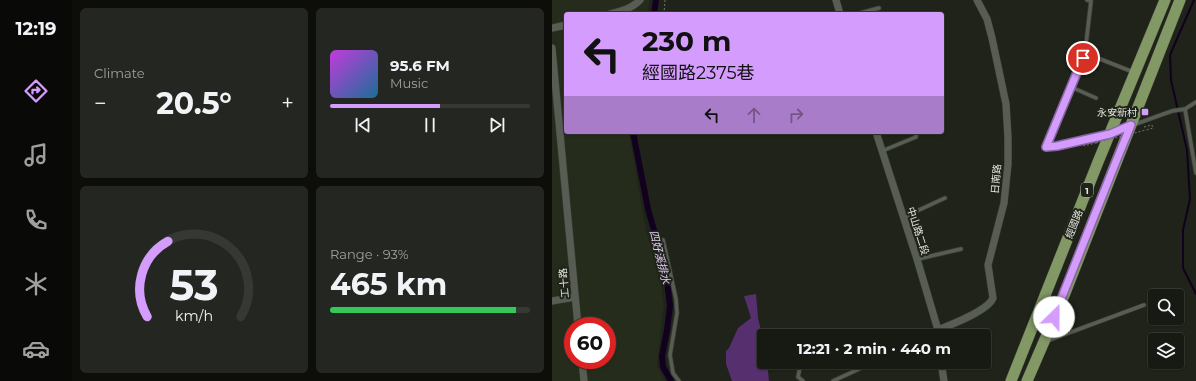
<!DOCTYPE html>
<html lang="en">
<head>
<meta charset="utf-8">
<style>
  body { margin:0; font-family:Montserrat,"Noto Sans TC",sans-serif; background:#242721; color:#f1f3f6; height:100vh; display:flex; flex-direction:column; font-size:15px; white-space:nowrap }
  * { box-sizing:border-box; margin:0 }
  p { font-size:13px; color:#9ea1a0 }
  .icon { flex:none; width:22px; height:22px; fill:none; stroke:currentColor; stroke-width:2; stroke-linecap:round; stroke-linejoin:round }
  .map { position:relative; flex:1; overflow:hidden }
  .drawer { display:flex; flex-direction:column; gap:8px; padding:8px; background:#0d0e0a; width:480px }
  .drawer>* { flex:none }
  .top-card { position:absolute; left:12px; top:12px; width:380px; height:122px; border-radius:4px; box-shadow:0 1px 3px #0004,0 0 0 1px #363833; background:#d49cfc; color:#111; overflow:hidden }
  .tools { position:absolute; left:596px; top:289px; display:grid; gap:8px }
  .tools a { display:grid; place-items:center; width:36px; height:36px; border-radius:4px; background:#171a13; box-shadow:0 1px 3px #0004,0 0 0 1px #363833; font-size:20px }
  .speed { position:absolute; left:12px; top:317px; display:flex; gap:8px; font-size:20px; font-weight:700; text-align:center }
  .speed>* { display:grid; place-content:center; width:52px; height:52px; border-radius:50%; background:#171a13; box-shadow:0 1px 3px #0004,0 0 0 1px #363833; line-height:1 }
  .speed .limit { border:6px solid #d22; background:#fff; color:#111 }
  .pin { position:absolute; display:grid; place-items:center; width:34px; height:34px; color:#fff; margin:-17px; border:2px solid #fff; border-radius:50%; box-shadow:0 1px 4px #0007 }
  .me { position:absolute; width:44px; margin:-22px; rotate:23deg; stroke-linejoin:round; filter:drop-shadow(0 0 3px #0008) }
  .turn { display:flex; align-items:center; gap:14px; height:84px; padding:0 12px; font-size:18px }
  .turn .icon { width:52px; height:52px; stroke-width:2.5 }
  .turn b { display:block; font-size:28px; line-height:34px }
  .lanes { display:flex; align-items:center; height:38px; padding:0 12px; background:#0003; justify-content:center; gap:20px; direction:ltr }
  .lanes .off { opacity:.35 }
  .big { font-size:30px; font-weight:700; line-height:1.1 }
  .drawer .card { flex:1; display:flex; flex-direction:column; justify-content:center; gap:6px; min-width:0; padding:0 14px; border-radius:6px; background:#242721 }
  .drawer .dial { align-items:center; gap:0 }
  .dial svg { height:104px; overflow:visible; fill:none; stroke:#363833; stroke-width:7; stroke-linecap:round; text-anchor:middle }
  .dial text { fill:#f1f3f6; stroke:none }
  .song { display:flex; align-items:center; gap:12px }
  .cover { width:48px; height:48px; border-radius:6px; background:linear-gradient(135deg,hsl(290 70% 55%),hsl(200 70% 35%)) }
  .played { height:4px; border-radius:2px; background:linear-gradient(90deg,#d49cfc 55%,#363833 55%) }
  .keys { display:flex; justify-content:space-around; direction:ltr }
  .heat { display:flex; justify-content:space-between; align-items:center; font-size:22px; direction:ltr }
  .charge { height:6px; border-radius:3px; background:linear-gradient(90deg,#34c759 93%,#363833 0) }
  .drawer .tiles { flex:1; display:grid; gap:8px; grid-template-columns:repeat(2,1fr) }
  .trip { position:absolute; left:205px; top:329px; width:234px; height:40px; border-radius:4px; background:#171a13; box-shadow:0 1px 3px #0004,0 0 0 1px #363833; font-weight:700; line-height:40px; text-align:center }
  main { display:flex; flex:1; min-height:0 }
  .menu { display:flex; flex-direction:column; width:72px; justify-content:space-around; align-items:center; background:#090a08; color:#9ea1a0 }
  .menu .icon { width:28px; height:28px }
  .menu .on { color:#d49cfc }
  .menu b { font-size:18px; color:#f1f3f6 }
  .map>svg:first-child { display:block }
  .built { fill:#252c1c; fill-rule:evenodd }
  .green { fill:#562f6e }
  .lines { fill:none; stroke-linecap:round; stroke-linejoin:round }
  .stream { stroke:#12001f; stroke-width:2 }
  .canal { stroke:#12001f; stroke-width:6 }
  .service-casing { stroke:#393c35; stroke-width:5 }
  .minor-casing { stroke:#393c35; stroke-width:8 }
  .primary-casing { stroke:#393c35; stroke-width:12 }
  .path { stroke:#72756c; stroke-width:1; stroke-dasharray:2 2; stroke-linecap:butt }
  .service { stroke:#575d52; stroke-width:3.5 }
  .minor { stroke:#575d52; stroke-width:7 }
  .primary { stroke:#829965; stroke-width:11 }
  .path-bridge { stroke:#72756c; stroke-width:1; stroke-dasharray:2 2; stroke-linecap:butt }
  .route-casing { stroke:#8a65a4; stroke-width:10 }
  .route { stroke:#d49cfc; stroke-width:7 }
  .poi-dot { fill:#d49cfc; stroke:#1f2319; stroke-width:1.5 }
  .labels { text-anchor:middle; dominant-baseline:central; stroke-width:4; stroke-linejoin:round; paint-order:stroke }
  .shield { fill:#1f2319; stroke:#aaada5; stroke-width:1 }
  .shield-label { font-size:9px; font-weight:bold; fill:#e5e8e1 }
  .poi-label { font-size:10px; fill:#e5e8e1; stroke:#1f2319; text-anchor:end }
  .street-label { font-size:10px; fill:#e5e8e1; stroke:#1f2319 }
  .water-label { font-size:11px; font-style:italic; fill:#e1c9f4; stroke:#1f2319 }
</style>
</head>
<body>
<main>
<nav class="menu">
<b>12:19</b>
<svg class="icon on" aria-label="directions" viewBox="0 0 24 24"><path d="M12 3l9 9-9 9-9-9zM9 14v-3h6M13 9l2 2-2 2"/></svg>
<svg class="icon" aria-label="music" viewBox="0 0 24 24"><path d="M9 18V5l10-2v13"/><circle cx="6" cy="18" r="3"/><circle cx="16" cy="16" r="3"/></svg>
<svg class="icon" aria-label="phone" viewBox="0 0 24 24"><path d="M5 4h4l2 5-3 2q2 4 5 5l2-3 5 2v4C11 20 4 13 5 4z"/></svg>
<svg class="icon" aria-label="climate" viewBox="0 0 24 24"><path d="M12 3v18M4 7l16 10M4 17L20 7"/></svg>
<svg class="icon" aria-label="car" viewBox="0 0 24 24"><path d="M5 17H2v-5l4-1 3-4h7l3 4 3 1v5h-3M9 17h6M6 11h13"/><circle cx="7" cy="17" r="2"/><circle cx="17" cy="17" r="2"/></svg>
</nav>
<section class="drawer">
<div class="tiles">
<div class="card"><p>Climate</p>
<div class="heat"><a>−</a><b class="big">20.5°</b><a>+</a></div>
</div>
<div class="card">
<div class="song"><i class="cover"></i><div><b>95.6 FM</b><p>Music</p></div></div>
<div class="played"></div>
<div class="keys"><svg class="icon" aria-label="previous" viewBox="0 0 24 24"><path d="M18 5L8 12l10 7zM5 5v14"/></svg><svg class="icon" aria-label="pause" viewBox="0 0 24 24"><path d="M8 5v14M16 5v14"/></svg><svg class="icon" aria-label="next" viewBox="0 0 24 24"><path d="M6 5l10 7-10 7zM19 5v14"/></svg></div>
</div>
<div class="card dial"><svg viewBox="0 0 100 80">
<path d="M14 69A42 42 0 1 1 86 69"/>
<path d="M14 69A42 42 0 0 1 30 11" stroke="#d49cfc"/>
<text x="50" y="56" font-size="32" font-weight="700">53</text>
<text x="50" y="72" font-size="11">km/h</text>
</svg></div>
<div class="card"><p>Range · 93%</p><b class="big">465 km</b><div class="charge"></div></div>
</div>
</section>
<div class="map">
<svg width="644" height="381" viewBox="0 0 644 381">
  <rect width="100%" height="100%" fill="#1f2319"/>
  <path class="built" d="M0,0H98L95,14H14V132H77L94,230L107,274L112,305L105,365L113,381H0ZM21,326H55V360H21Z"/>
  <path class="green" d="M204,294L206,318L212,344V362H215L217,381H180L174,364V351L177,348L186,328L199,318L192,296Z"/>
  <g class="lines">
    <path class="stream" d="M642,0L618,55L619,80L635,150L638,199L631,230V268L644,294"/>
    <path class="canal" d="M102,14L104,0
      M81,132L96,209L114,273L118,306L115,330L110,356L111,367L119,381"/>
    <defs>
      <path id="service" d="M305,14L327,8
        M533,53L539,1L535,0
        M519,87L544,98
        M633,109L644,173
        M581,125L620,111L633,109L644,102
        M561,133L576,127
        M555,135L505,146L494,147L533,53L581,72
        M330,151L364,137V132
        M352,217L393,198
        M111,240L124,299L125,313L118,355L121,373L127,381
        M366,259L409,249
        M376,336L386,330
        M495,341L592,305
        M246,362L248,367L246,377L251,381
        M281,381L322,362"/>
      <path id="minor" d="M284,0L288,14
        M58,14C70,11 79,9 88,0
        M0,28L14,25
        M0,48L26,326
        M324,132L365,259L386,330V336
        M0,301L23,297
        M386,330C398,325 436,311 441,298L436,265L452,203L456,164V138L454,104L440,38L435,19L425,0
        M30,360L32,381
        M389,362L392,381"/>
      <path id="primary" d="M459,381L546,162L613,0
        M475,381L513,293L628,0"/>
    </defs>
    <use href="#service" class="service-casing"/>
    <use href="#minor" class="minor-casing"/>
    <use href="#primary" class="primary-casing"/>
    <path class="path" d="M112,14L113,0
      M592,127L600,125L601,128L594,130
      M532,145V146L544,143"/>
    <use href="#service" class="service"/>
    <use href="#minor" class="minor"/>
    <use href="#primary" class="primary"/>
    <path class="path-bridge" d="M544,143L594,130"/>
  </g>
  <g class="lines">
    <defs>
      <path id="route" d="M502,317L565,159L579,125L558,134L505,146L494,147L531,58"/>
    </defs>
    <use href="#route" class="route-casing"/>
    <use href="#route" class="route"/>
  </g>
  <rect class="poi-dot" x="589" y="108" width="8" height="8" rx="2"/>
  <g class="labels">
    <rect class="shield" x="529" y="183" width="12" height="14" rx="3"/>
    <g class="shield-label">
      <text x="535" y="190">1</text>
    </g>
    <g class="poi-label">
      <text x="585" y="112">永安新村</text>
    </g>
    <g class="street-label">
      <text transform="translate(444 179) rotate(-85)">日南路</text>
      <text transform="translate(522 224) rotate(-68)">經國路</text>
      <text transform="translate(366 231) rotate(72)">中山路二段</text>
      <text transform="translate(12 283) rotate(-95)">工十路</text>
    </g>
    <g class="water-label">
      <text transform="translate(108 257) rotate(76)">四好溪排水</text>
    </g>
  </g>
</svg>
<div class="tools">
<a><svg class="icon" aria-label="search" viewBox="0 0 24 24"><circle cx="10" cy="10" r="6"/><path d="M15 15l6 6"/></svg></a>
<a><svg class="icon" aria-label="layers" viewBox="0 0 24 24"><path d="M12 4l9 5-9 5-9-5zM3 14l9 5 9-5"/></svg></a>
</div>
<div class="speed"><div class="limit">60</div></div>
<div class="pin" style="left:531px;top:58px;background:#d93025"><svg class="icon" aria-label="arrive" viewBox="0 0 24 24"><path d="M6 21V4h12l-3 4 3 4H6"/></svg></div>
<svg class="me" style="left:502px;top:317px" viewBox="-20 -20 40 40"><circle r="19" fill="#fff"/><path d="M0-13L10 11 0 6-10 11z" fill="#d49cfc"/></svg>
<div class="trip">12:21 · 2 min · 440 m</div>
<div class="top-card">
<div class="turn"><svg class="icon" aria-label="left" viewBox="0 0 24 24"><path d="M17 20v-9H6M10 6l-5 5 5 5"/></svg><div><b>230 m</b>經國路2375巷</div></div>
<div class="lanes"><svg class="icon" aria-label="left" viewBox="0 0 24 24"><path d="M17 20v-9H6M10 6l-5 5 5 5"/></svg><svg class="icon off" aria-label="ahead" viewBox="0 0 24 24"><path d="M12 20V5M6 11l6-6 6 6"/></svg><svg class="icon off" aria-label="right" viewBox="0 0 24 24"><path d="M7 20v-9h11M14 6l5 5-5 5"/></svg></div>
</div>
</div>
</main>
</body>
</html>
